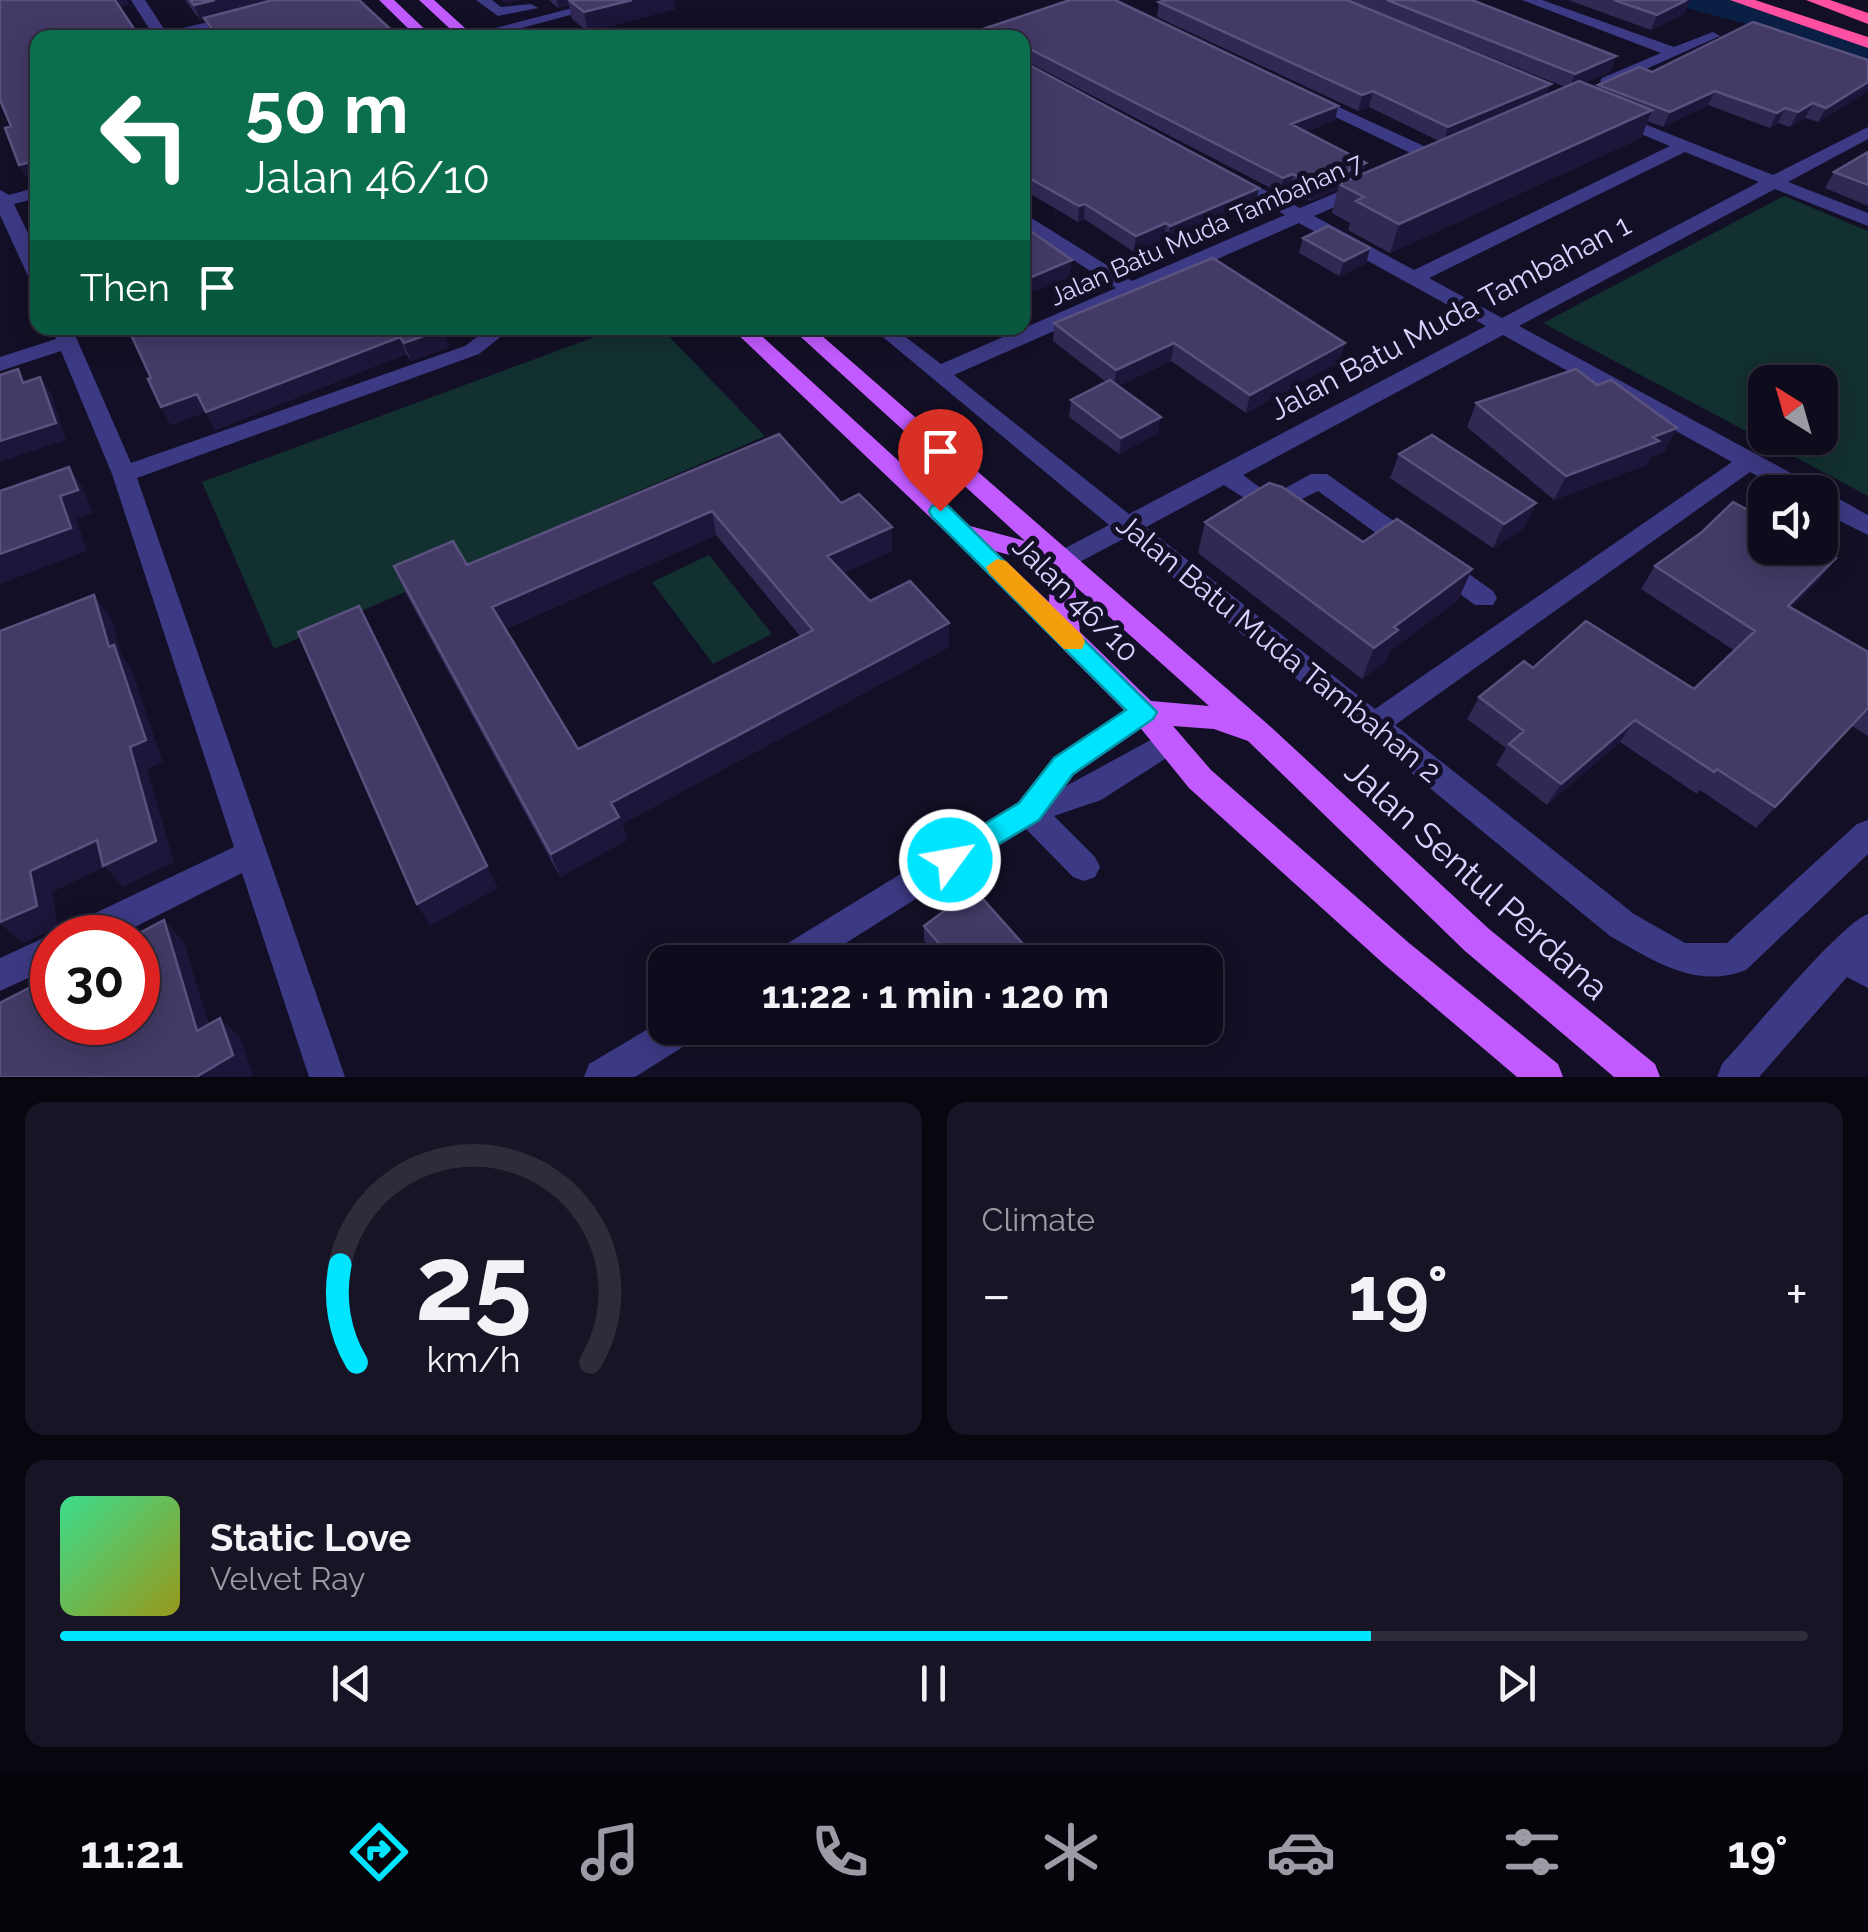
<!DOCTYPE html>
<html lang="en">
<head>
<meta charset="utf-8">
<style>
  body { margin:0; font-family:Raleway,sans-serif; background:#171425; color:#f1f3f6; height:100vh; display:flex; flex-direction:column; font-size:38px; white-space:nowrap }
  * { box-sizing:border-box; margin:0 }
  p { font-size:32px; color:#9b9ba3 }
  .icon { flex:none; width:55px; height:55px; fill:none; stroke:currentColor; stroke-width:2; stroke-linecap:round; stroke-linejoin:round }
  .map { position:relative; height:1077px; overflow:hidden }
  .details { display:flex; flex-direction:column; gap:25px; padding:25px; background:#08060f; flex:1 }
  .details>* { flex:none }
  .top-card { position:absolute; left:30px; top:30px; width:1000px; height:305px; border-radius:20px; box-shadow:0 5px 25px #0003,0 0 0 2px #2e2b3b; background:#0b6e4f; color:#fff; overflow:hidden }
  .needle { width:65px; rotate:323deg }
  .tools { position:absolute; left:1748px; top:365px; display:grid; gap:20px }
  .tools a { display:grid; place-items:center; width:90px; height:90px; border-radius:20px; background:#0e0b1c; box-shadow:0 5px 25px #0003,0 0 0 2px #2e2b3b; font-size:50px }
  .speed { position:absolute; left:30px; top:915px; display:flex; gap:20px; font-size:50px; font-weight:700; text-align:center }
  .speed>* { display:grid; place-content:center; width:130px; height:130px; border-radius:50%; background:#0e0b1c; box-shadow:0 5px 25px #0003,0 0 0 2px #2e2b3b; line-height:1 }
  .speed .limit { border:15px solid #d22; background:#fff; color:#111 }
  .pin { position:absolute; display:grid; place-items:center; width:85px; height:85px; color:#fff; margin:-102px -42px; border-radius:50% 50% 50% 0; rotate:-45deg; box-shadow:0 0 10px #0007 }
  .pin .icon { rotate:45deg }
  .me { position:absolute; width:110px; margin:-55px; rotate:58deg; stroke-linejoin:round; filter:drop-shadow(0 0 8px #0008) }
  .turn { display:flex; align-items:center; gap:35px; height:210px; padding:0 50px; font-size:45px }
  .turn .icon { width:130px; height:130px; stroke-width:2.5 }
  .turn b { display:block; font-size:70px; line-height:85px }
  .then { display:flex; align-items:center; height:95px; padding:0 50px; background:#0003; gap:20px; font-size:38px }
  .big { font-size:75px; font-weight:700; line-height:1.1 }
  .details .widget { flex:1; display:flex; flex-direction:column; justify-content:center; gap:15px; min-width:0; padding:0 35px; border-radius:20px; background:#171425 }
  .details .dial { align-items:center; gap:0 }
  .dial svg { height:260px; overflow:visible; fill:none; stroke:#2e2b3b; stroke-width:7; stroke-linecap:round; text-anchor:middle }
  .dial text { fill:#f1f3f6; stroke:none }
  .song { display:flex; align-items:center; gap:30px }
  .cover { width:120px; height:120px; border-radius:15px; background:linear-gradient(135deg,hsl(150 70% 55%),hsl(60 70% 35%)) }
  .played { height:10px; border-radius:5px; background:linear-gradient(90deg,#00e5ff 75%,#2e2b3b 75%) }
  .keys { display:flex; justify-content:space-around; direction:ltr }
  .heat { display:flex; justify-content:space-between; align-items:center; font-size:55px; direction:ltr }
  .details .tiles { flex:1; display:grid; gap:25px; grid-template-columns:1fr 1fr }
  .widget:last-child { grid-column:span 2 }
  .trip { position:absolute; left:648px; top:945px; width:575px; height:100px; border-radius:20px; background:#0e0b1c; box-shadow:0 5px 25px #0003,0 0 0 2px #2e2b3b; font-weight:700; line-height:100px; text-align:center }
  .tab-bar { display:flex; height:160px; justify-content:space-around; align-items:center; background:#06040b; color:#9b9ba3 }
  .tab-bar .icon { width:70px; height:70px }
  .tab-bar .current { color:#00e5ff }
  .tab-bar b { font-size:45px; color:#f1f3f6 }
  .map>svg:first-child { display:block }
  .green { fill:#12302f; fill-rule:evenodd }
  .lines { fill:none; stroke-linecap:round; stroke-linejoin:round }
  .river { fill:#0a1f44; fill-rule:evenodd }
  .minor { fill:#3d3a85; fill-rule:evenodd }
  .major { fill:#c25bff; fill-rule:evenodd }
  .highway { fill:#ff4fa3; fill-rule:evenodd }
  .wall { fill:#312854; fill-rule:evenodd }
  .shaded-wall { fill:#1d163a }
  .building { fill:#433a66; stroke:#5a527e; stroke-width:2.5; fill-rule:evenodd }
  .route { fill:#00e5ff; stroke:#0095a6; stroke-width:2.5 }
  .slow { fill:#f59e0b }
  .labels { text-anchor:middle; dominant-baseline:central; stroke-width:10; stroke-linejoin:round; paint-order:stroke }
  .far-street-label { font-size:25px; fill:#d9d4ff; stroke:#130f26 }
  .street-label { font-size:30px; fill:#d9d4ff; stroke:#130f26 }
  .near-street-label { font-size:35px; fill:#d9d4ff; stroke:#130f26 }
</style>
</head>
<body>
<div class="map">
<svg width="1868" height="1077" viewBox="0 0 1868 1077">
  <rect width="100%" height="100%" fill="#130f26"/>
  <path class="green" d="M1784,196L1868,231V496L1543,323ZM1765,382H1820V438H1765Z
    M619,328H661L765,436L274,649L202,482Z
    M709,555L772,634L713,664L652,582Z"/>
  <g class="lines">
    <path class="river" d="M1678,0H1732L1789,15L1868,46V68L1765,29L1683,7Z"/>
    <path class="minor" d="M131,0H145L166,32L242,14L249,18L179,38H155Z
      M476,0H492L501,7L531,4L538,8L498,16Z
      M603,0H627L484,38L461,37Z
      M1522,0H1542L1674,47L1713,32L1720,36L1608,86L1600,81L1602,78L1661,53Z
      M1306,92L1439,153L1442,157L1427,161L1300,100L1298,97Z
      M1607,114H1619L1773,175L1868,127V139L1788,182L1868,213V226L1775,189L1519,326L1815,486L1818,492C1835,494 1852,507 1868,515V535L1820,511V492H1788L1750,472L1395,725L1634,914L1685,943H1727L1857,824L1868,820V854L1746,970C1695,990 1653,960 1610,936L1125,538L1072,566H1054L1050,560L1054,554L1109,525L872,328H894L941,364L1116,288L1022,226V212L1132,281L1285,215L1223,181V173L1229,172L1300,208L1359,183H1371V191L1314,216L1414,270L1670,146L1607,120ZM1685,152L1759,182L1502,318L1429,278ZM1299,223L1486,326L1129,514L954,375ZM1503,335L1732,462L1375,709L1146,527L1224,485L1270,515L1318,491L1475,605H1493L1497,598L1493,591L1327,474H1311L1271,496L1243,475Z
      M38,187V198L14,204L38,254V282L28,276L0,215V190L9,195Z
      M52,328H72L131,463L465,346L481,334L477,328H498L503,335L479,354L137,478L345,1077H309L242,873L113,938H62L66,927L234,847L112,474L61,351L0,371V357L56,339Z
      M1144,700L1154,704L1158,712L1154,720L1074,775L1066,786L1169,730L1179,734L1184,742L1179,750L1101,800L1054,816L1095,857L1100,867L1095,877L1084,881L1073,877L1026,829L816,962H770L775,951L1018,802L1054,757Z
      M1868,914V988L1847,977L1759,1077H1717L1722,1064C1750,1034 1839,925 1868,914Z
      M52,934L60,938H52V967L0,991V958Z
      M665,1019V1028H699L694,1040L635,1077H584L589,1064Z"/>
    <path class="major" d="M379,0H394L434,38H418Z
      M419,0H434L476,38H460Z
      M731,328H753L970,526L1025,541L791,328H813L1272,728L1489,929L1655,1064L1660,1077H1614L1465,951L1248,741L1214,729L1173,726L1211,770L1409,943L1558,1064L1563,1077H1517L1385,965L1189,788L1134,720L953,539ZM995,551L1050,566L1049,602ZM1075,586L1209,706L1151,701L1080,632Z"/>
    <path class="highway" d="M1730,0H1755L1868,37V48Z
      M1806,0H1830L1868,13V24Z"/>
  </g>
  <path class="wall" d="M185,0H359L211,34L205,19L200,20Z
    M549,0H673L675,9L588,32L572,19L569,5L558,8Z
    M1070,0L1338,106L1335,120L1305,132L1366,163L1363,174L1439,141L1369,107L1358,111L1157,17L1159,2L1547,95L1565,87L1348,0H1472L1616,56L1610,72L1583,83L1597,88L1598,85L1652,72L1868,60V91L1818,122L1805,118L1790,127L1778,123L1770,128L1708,105L1663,127L1648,121L1641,138L1390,253L1348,230L1350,223L1332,213L1338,189L1310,201L1290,189L1280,193L1022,59V38Z
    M1568,0H1690L1685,13L1651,30Z
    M1022,61L1256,203L1167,241L1164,239L1134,252L1084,219L1078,222L1022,189Z
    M1868,152V206L1825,188L1834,172Z
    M1303,238L1370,248L1366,264L1339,276L1299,253Z
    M1054,323L1340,361L1246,413L1171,361L1118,386L1158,433L1119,454L1069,417L1071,400L1106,382L1053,341Z
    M443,329L449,347L411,361L406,354L215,430L206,412L171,425L161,407L151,378L278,333Z
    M1597,385L1677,428L1664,452L1651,457L1646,465L1554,500L1467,427L1476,403Z
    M779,434L841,503L892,551L843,573L870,601L949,623V647L622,824L627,840L560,877L404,590L394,566L467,565ZM716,535L801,637L578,749L506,629Z
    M1399,454L1525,527L1493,548L1390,478Z
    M1205,522L1363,542L1472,569L1458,600L1389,652L1386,661L1362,679L1198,553Z
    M1836,558L1819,580L1791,608L1868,652V736L1852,726L1756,828L1700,790L1697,794L1620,742L1547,805L1496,765L1506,748L1467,719L1479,697L1533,668L1694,689L1735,651L1641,589L1655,566Z
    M924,926L1023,944L1022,958L1017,962H943L924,941Z"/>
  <path class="shaded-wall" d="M114,0H127L129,5L117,7Z
    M215,0H288L200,20L194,5Z
    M502,0H525L503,3Z
    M557,0H568L569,5L558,8Z
    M632,0H673L675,9L588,32L584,12Z
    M1687,0H1690L1685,13L1651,30L1657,15Z
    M1616,56L1610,72L1569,89L1575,74Z
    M1868,82V91L1818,122L1826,108Z
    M1551,84L1545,99L1443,143L1448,127Z
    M1373,91L1369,107L1358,111L1362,95Z
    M1715,91L1708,105L1663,127L1670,112Z
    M1813,103L1805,118L1790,127L1798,112Z
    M1338,106L1335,120L1288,139L1291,124Z
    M1785,108L1778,123L1770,128L1777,113Z
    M1652,110L1641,138L1390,253L1399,224Z
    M38,160V180L29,182L19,165Z
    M1366,163L1362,178L1339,184L1338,189L1310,201L1314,186Z
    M1293,174L1290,189L1280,193L1283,178Z
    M1259,188L1256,203L1167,241L1170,226Z
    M1085,204L1084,219L1078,222L1079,206Z
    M1166,223L1164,239L1134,252L1136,236Z
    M1370,248L1366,264L1339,276L1344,261Z
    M1072,260L1070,277L1022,297V281Z
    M443,329L449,347L411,361L404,343Z
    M400,337L406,354L215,430L206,412L171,425L161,407L197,394Z
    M1174,343L1171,361L1114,388L1116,370Z
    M1345,343L1340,361L1246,413L1250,395Z
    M40,377L51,393L66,440L0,462V441Z
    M1161,417L1158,433L1119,454L1121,438Z
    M1677,428L1664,452L1651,457L1646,465L1554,500L1566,476L1653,437Z
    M69,467L84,490L93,513L76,519L87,551L0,584V554L60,496Z
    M1536,503L1525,527L1493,548L1504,524Z
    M712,511L716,535L501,631L492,607Z
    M892,527V551L829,580L827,556Z
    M1836,558L1819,580L1771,628L1788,606Z
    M1472,569L1458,600L1389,652L1386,661L1362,679L1374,648L1394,627Z
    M94,595L111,618L122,656L131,668L163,762L147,769L174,862L123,887L105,867L52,892L58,927L23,943L0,924V898L30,871L130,747L109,647Z
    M359,606L498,888L430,926L417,904Z
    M949,623V647L622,824L627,840L560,877L551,854L611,803Z
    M1868,708L1852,726L1756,828L1775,807Z
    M1635,720L1620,742L1547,805L1561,784Z
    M164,920L184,942L217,1051L197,1031Z
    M1023,944L1022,958L1017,962H1000Z
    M220,1018L240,1038L253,1075L249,1077H196Z"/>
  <path class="building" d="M0,0H115L140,38H38V160L19,165L5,128L11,126L0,100Z
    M190,0H215L194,5Z
    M273,0H359L400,38H195L215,33L204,18Z
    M569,0H632L584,12Z
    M1070,0H1115L1338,106L1291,124L1366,163L1314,186L1293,174L1283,178L1022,45V38H956Z
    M1167,0H1347L1551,84L1448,127L1373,91L1362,95L1159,2Z
    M1387,0H1472L1616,56L1575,74Z
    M1614,0H1687L1657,15Z
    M1753,22L1868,60V82L1826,108L1813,103L1798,112L1785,108L1777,113L1715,91L1670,112L1598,85L1639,67L1652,72Z
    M1022,61L1259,188L1170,226L1166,223L1136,236L1085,204L1079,206L1022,174Z
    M1579,81L1652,110L1399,224L1356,201L1364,197L1339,184Z
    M1868,152V185L1834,172Z
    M1022,225L1072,260L1022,281Z
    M1328,226L1370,248L1344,261L1303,238Z
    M1213,258L1345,343L1250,395L1174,343L1116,370L1054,323Z
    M128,328H274L278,333L292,328H442L443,329L404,343L400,337L206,412L197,394L161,407L148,379L151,378Z
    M18,369L23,383L40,377L56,423L0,441V375Z
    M1576,369L1597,385L1611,380L1677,428L1653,437L1659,441L1566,476L1476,403Z
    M1110,380L1161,417L1121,438L1071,400Z
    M779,434L841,503L859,494L892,527L827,556L870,601L910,581L949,623L611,803L619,817L551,854L394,566L453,541L467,565ZM712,511L813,630L578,749L492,607Z
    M1432,435L1536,503L1504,524L1399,454Z
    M69,467L78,490L60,496L71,528L0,554V491Z
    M1269,483L1282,487L1363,542L1397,519L1472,569L1394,627L1398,630L1374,648L1205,522Z
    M1733,502L1765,519V548H1817L1836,558L1788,606L1868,652V708L1775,807L1717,769L1714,772L1635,720L1561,784L1509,744L1524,731L1479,697L1524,661L1533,668L1586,621L1694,689L1755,631L1655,566L1702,532Z
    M94,595L109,647L114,645L146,740L130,747L156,841L103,866L97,840L30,871L37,906L0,922V631Z
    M359,606L487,866L417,904L298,632Z
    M974,889L1023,944L1000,962H955L924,926Z
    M164,920L197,1031L220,1018L233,1055L196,1077H0V1003L52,976V1022H138V938H130Z"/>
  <path class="route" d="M940,504L948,506L1157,712L1153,719L1073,774L1039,820L950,873L940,869L936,860L940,851L1019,803L1054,758L1126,710L932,517L929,511L932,506Z"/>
  <path class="slow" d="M997,559L1006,561L1082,635L1085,642L1082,649H1064L989,573L986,567Z"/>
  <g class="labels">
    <g class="far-street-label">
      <text transform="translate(1206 229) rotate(-24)">Jalan Batu Muda Tambahan 7</text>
    </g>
    <g class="street-label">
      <text transform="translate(1450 317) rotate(-28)">Jalan Batu Muda Tambahan 1</text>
      <text transform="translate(1076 599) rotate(45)">Jalan 46/10</text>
      <text transform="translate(1279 648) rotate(39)">Jalan Batu Muda Tambahan 2</text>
    </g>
    <g class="near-street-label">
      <text transform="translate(1477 879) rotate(42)">Jalan Sentul Perdana</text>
    </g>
  </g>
</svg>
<div class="tools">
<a><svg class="needle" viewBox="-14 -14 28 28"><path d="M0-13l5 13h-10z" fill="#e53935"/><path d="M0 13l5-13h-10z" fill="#9b9ba3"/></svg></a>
<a><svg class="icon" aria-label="sound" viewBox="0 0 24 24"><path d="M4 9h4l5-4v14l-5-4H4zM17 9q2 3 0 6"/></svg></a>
</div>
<div class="speed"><div class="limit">30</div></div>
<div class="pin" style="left:940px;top:511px;background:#d93025"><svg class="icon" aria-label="arrive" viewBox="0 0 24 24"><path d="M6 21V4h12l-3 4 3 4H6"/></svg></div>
<svg class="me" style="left:950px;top:860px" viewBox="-20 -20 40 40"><circle r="17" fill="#00e5ff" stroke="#fff" stroke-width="3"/><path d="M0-11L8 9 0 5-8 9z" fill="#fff"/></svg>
<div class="trip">11:22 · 1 min · 120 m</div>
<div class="top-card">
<div class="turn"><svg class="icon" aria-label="left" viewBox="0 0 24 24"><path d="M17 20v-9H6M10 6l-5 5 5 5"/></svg><div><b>50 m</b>Jalan 46/10</div></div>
<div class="then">Then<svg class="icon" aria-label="arrive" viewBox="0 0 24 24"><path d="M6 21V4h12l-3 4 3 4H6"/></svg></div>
</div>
</div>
<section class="details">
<div class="tiles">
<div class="widget dial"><svg viewBox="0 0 100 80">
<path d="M14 69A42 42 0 1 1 86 69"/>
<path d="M14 69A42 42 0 0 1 9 39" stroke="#00e5ff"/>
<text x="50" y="56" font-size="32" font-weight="700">25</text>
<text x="50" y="72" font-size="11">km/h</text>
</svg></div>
<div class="widget"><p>Climate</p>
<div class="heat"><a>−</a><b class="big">19°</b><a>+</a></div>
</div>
<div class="widget">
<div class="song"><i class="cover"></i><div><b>Static Love</b><p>Velvet Ray</p></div></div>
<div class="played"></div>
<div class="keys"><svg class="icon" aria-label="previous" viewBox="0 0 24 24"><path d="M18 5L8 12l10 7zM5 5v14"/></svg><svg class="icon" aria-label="pause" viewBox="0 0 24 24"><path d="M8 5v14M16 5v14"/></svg><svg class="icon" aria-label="next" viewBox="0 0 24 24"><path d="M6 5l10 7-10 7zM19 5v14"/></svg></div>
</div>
</div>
</section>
<nav class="tab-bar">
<b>11:21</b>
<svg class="icon current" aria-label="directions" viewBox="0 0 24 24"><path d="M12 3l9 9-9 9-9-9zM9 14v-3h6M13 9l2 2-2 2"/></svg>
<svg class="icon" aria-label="music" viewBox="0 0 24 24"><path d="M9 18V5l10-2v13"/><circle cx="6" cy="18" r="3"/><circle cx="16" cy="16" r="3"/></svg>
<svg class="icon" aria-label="phone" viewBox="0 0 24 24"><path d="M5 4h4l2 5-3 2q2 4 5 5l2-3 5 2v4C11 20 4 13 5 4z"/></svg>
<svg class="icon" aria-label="climate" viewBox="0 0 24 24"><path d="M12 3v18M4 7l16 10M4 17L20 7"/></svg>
<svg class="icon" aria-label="car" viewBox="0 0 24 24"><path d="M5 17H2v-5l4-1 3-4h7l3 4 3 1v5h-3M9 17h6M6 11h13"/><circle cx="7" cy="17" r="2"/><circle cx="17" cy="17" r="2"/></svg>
<svg class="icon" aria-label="filters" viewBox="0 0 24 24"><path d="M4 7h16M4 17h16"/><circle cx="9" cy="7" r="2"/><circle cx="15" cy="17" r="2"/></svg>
<b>19°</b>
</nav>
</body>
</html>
